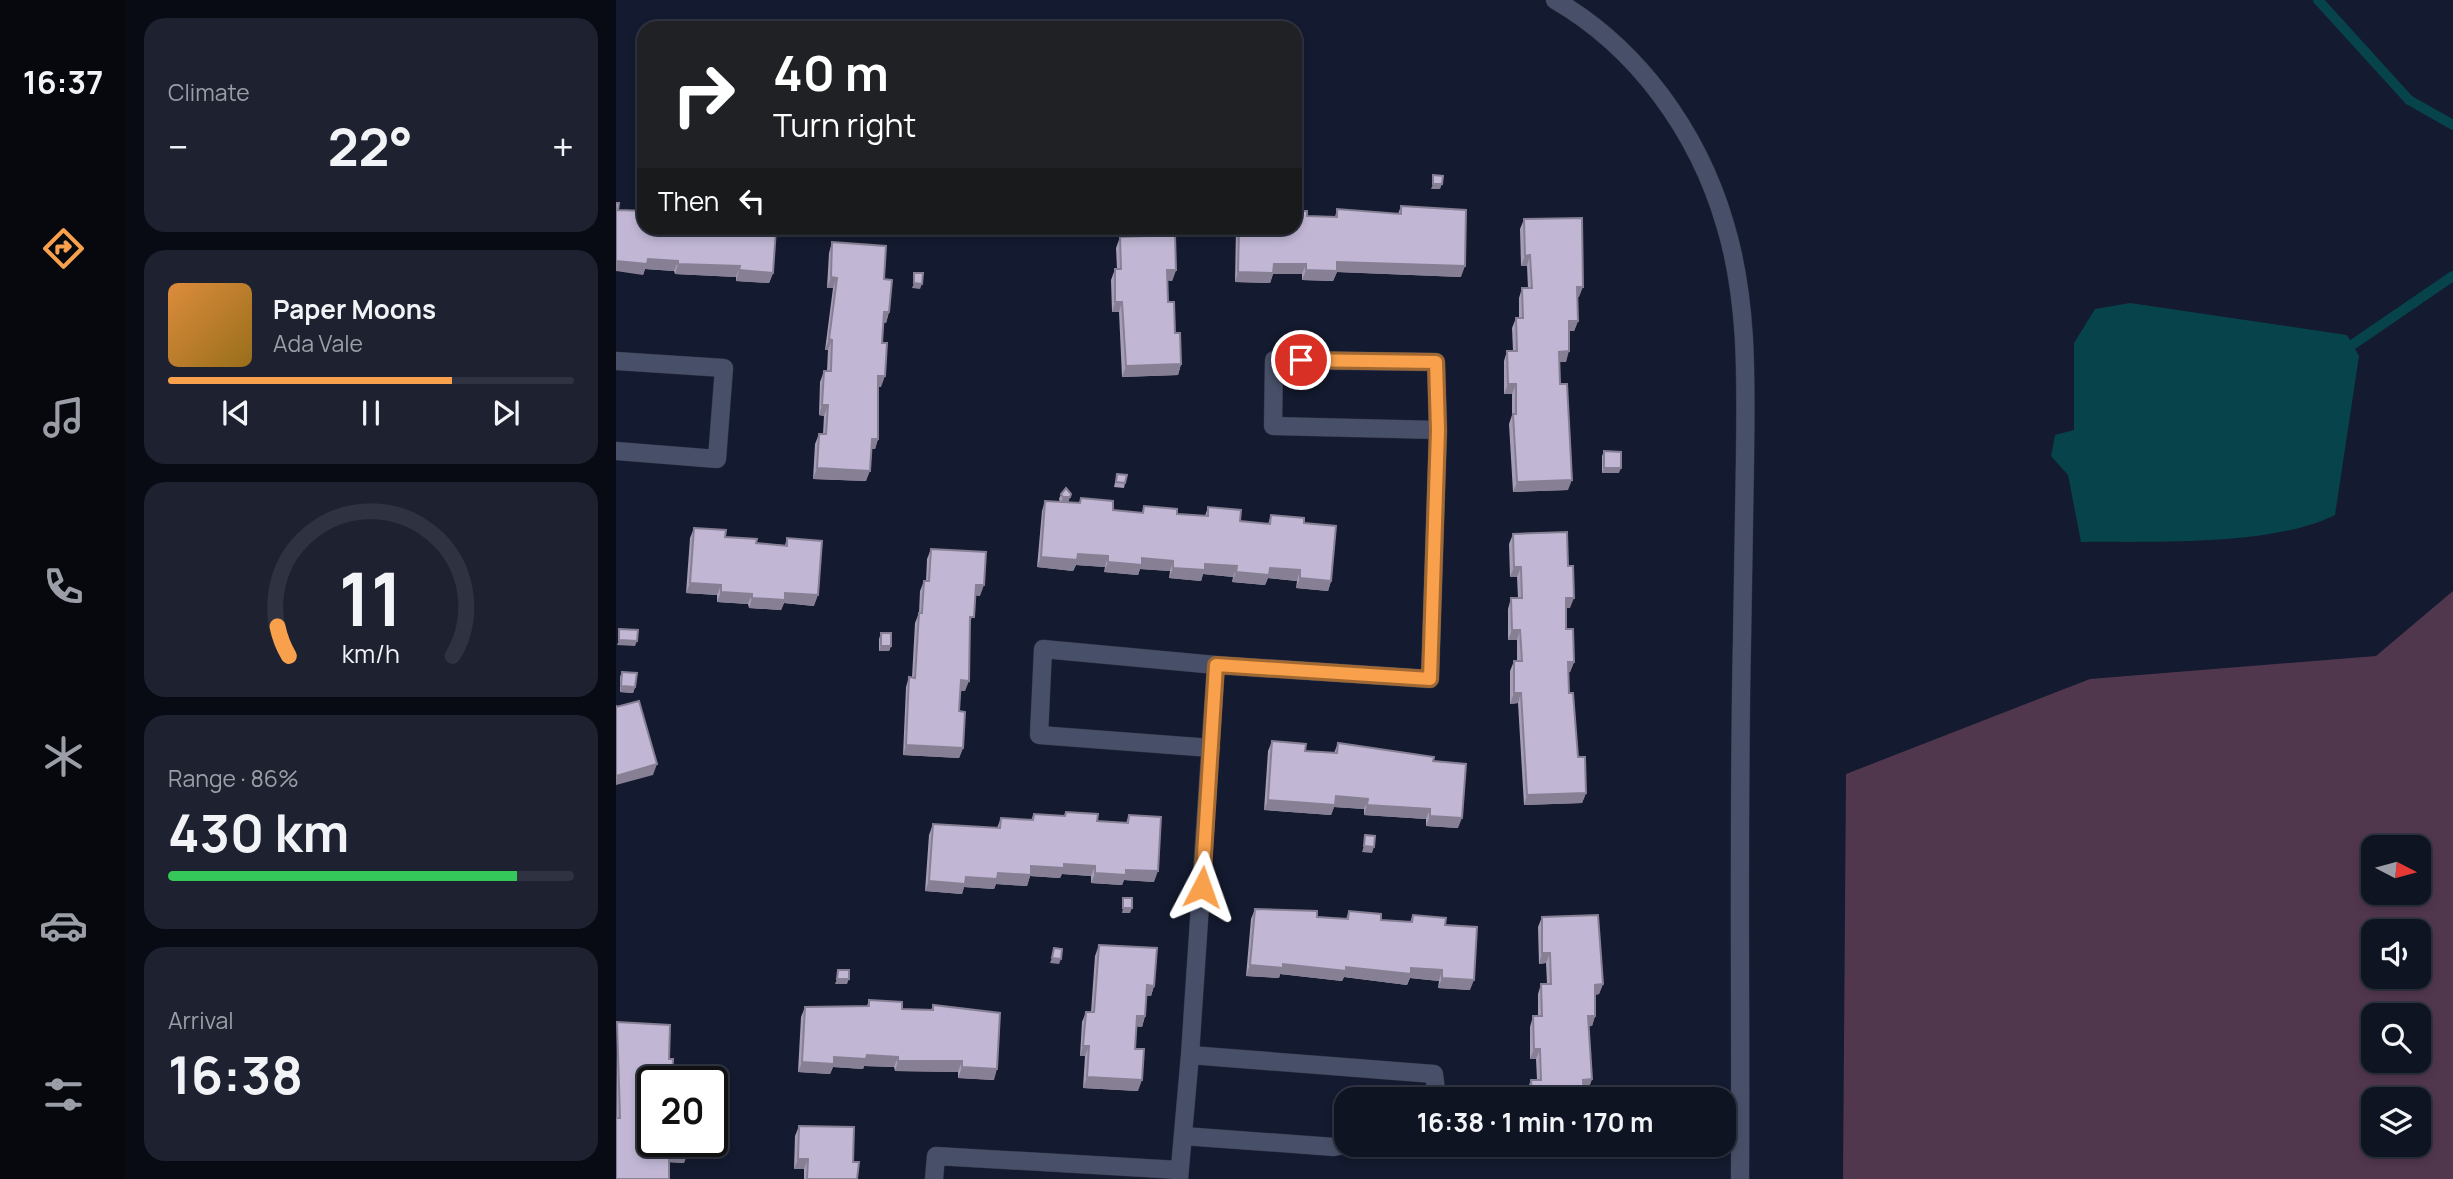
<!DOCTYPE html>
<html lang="en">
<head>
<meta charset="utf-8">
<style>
  body { margin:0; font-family:Manrope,sans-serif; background:#1d2130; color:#f1f3f6; height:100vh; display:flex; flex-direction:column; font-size:26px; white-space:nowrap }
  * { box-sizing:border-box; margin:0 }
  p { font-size:23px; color:#9b9ea6 }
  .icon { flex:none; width:38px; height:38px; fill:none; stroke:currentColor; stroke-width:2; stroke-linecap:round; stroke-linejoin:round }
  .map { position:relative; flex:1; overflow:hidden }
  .sheet { display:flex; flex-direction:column; gap:18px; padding:18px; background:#080b13; width:490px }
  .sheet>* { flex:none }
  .guide { position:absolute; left:21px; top:21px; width:665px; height:214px; border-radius:21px; box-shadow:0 4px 10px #0003,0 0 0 2px #2f3341; background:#202124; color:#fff; overflow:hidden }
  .needle { width:46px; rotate:96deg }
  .controls { position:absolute; left:1745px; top:835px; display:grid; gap:14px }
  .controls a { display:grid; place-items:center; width:70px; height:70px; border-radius:14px; background:#0f1423; box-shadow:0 4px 10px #0003,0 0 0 2px #2f3341; font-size:35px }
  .speed { position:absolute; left:21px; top:1066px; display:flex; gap:14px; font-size:35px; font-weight:700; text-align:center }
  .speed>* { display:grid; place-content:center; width:91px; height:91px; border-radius:50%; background:#0f1423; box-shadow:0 4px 10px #0003,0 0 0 2px #2f3341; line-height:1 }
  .speed .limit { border:4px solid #111; border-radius:10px; background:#fff; color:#111 }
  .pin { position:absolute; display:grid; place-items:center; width:60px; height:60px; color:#fff; margin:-30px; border:4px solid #fff; border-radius:50%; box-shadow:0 2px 7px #0007 }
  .me { position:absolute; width:77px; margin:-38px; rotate:4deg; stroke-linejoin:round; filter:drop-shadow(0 0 5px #0008) }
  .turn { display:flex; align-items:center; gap:24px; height:147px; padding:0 21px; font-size:32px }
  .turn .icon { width:91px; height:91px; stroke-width:2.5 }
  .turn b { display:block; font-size:49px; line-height:60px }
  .then { display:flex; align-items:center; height:66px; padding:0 21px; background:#0003; gap:14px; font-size:26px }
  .big { font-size:52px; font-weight:700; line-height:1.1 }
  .sheet .tile { flex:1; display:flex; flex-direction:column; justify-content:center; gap:10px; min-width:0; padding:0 24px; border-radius:21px; background:#1d2130 }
  .sheet .dial { align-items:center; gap:0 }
  .dial svg { height:182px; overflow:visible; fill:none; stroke:#2f3341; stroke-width:7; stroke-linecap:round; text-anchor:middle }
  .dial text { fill:#f1f3f6; stroke:none }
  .song { display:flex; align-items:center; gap:21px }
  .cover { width:84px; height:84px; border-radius:10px; background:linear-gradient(135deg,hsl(30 70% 55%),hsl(40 70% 35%)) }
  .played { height:7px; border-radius:4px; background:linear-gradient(90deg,#f8a04b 70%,#2f3341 70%) }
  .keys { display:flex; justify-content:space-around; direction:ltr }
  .heat { display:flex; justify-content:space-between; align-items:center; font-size:38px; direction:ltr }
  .charge { height:10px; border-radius:5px; background:linear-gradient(90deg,#34c759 86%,#2f3341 0) }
  .trip { position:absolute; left:718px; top:1087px; width:402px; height:70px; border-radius:21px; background:#0f1423; box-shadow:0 4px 10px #0003,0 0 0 2px #2f3341; font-weight:700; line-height:70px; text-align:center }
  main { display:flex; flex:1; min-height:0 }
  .tab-bar { display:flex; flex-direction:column; width:126px; justify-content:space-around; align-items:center; background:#06080e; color:#9b9ea6 }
  .tab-bar .icon { width:49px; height:49px }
  .tab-bar .active { color:#f8a04b }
  .tab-bar b { font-size:32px; color:#f1f3f6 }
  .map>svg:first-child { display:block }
  .green { fill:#51374e; fill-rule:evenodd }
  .water { fill:#07434b }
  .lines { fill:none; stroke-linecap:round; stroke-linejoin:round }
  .stream { stroke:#07434b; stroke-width:10 }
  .minor-casing { stroke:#303243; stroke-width:19 }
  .minor { stroke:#485069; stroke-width:18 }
  .wall { fill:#a69db7 }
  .shaded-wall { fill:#878095 }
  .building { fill:#c1b7d5; stroke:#878095; stroke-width:2 }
  .route-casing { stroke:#a16831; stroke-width:18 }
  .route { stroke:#f8a04b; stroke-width:12 }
</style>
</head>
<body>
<main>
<nav class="tab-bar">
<b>16:37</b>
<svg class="icon active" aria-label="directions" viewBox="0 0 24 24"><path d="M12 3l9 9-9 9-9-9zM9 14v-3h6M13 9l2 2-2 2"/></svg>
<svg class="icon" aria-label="music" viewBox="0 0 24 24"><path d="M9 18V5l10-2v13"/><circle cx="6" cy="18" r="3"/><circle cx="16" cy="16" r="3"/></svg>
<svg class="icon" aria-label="phone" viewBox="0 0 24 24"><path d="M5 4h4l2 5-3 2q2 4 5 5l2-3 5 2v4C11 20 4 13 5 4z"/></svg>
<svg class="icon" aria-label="climate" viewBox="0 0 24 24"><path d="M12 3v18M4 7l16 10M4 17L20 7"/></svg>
<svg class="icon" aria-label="car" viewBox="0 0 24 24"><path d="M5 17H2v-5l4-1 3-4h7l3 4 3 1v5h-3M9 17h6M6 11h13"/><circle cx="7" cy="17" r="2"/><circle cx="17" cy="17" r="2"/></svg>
<svg class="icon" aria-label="filters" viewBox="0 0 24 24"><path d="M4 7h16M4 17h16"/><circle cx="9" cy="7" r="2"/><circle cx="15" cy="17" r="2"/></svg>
</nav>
<section class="sheet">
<div class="tile"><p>Climate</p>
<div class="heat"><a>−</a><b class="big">22°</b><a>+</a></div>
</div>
<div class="tile">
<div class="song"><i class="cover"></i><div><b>Paper Moons</b><p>Ada Vale</p></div></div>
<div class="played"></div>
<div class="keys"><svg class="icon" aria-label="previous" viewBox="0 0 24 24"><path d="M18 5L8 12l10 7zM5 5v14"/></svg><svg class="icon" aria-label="pause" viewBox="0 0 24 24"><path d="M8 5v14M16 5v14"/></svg><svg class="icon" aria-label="next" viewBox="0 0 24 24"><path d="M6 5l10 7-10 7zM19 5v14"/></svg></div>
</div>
<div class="tile dial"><svg viewBox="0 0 100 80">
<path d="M14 69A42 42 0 1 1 86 69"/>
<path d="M14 69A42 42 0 0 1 9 56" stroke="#f8a04b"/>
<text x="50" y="56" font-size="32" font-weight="700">11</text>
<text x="50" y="72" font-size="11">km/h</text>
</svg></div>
<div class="tile"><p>Range · 86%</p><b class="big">430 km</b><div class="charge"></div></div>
<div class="tile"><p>Arrival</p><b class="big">16:38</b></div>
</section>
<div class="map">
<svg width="1837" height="1179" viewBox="0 0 1837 1179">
  <rect width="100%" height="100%" fill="#141a2f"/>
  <path class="green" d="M1837,591V1179H1227L1230,774L1474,679L1760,656ZM1757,847H1802V892H1757ZM1757,931H1802V976H1757ZM1757,1015H1802V1060H1757ZM1757,1099H1802V1144H1757Z"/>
  <path class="water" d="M1514,303L1731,335L1743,356L1719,515C1654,547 1538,541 1465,542L1452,475L1435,456L1439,435L1458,430V343L1479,309Z"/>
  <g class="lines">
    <path class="stream" d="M1702,0L1793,100L1837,125
      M1736,345L1837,276"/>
    <defs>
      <path id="minor" d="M939,0C1022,48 1082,132 1109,224C1132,300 1130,380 1129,459C1128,520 1127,580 1126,641C1122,820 1125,1000 1124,1179
        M658,360L820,362L822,430L657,426Z
        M0,361L108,368L101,459L0,451
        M595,748L423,735L427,649L600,665L814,679L822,430
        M574,1055L818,1074L821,1099
        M567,1136L718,1147L732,1144
        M318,1179L320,1156L563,1170
        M563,1179L574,1055L600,665"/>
    </defs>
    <use href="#minor" class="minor-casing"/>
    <use href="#minor" class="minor"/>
  </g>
  <path class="wall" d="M785,206L845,277L721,272L717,281L686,280V274H657L654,283L619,282L620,228H679L691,216L719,217L721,209L782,214Z
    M2,210L157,273L153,283L120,281V277L59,274L58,271L29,269L27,275Z
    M908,219L963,297H962V321L958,331H953L950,362H944V384L952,490L897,492L893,424L896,415V394H888V361L891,351H897L896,328L900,318H903V298L906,288H912L911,266H905L904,229Z
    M504,237L560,270L556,281L551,280L552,302L565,364L562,375L506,377L503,312H496L495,280L499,269H501L500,248Z
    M216,242L268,279L273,312L270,323L267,322L265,387L262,386V439L259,449H255L250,481L197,479L199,444L203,434H207L208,416L203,415L204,382L208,371H211L212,350H209L217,288H211L213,253Z
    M988,451L1003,473H986V456Z
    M501,474L509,483L508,488L498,487Z
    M445,494H455L452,502L463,503L465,498L497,510L526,513L528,506L561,514L589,516L592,507L624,521L652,524L655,515L688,523L715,581L712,591L680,588L681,581L652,578L649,585L616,582L617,577L587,574L585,581L553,578L554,571L524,569L522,575L488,572L489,567L460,565L457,571L421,567L426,511L429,501L444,502L443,499Z
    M78,528L109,537L140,543L169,545L171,538L198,606L168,603L165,610L133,608L132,604L101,602V595L70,593L74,538Z
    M897,534L954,608H950V629L958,662L954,672H953V693L962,757L970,793L966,803L908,805L902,703L894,704V671L898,661H901V640H892V609L895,598H902L901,577H894L893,544Z
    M315,549L364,596L359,595L354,627L349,691H344L343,711L347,748L343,758L287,755L290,687L293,677H296L299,623L303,613L304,591L308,581H310L311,559Z
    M265,633L275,646L273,651H263V639Z
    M6,672L19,687L17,693L4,692V677Z
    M656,741L689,751L718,753L722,743L817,761L842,828L810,826V819L748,815V809L718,807L715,815L648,810L652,751Z
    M450,812L481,821L510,823L513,815L538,882L508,880L506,885L475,883V876L446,874L444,878L414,876L411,886L380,884L378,889L348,887L346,894L309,891L313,835L317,824L381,828L385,818L415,820L418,814L448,816Z
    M639,909L701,917L730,919L733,911L765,920L794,922L797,915L829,925L854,990L822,988L823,981L794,978L791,985L728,977L726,981L664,974L663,978L630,976L635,919Z
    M926,917L987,984L983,994L979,995V1016L976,1026H972L976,1079L972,1090H968V1099H912L911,1090L915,1080H921L920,1059H914V1027L917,1016H922V994L925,984H931L930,963L923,964L922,927Z
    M483,945L538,986L535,996H530L529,1016L526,1027L520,1026L519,1049L522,1091L467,1088L469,1056H464L466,1022L470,1012H475L479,956Z
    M253,1000L286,1009L315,1010L317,1005L378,1080L342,1078V1072L279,1071L278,1067L248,1066L247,1069L217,1067L214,1074L182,1072L185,1017L189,1007L251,1006Z
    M1,1022L37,1082L50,1154L52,1141H72L68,1163L53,1162L0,1179Z
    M183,1126L237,1162L241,1179H188V1169H178L179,1136Z
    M915,1144H975L971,1154L916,1156Z"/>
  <path class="shaded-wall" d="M817,184H826L824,189H815Z
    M914,255L911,266H905L909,256Z
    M32,259L62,261L58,271L29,269L27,275L0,271V261Z
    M721,262L849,266L845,277L721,272L717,281L686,280L690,270Z
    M62,264L124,266L120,277L59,274Z
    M658,264H690L686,274H657L654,283L619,282L622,272Z
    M123,270L157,273L153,283L120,281Z
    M551,270H560L556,281L547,280Z
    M215,277L221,278L217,288H211Z
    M298,283L306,284L304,289L296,288Z
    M961,287H967L963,297H958Z
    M499,302H506L503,312H496Z
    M268,312H273L270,323L264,322Z
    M953,321H962L958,331H949Z
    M213,339L216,340L212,350H209Z
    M953,351L950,362H940L943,352Z
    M565,364L562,375L506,377L510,366Z
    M262,376H269L265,387L258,386Z
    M892,384H900L896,394H888Z
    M206,405H212L208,416L203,415Z
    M256,439H262L259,449H252Z
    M201,468L254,471L250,481L197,479Z
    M988,468H1005L1003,473H986Z
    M956,480L952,490L897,492L901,482Z
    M447,497H454L452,503H445Z
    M462,554L492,556L489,567L460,565L457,571L421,567L425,557Z
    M526,558L557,561L554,571L524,569L522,575L488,572L492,562Z
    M589,564L621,566L617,577L587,574L585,581L553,578L557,568Z
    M898,567H905L901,577H894Z
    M654,568L684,570L681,581L652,578L649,585L616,582L620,572Z
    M684,578L715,581L712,591L680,588Z
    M74,583L105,585L101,595L70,593Z
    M360,585H368L364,596L356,595Z
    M105,592L136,594L132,604L101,602Z
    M169,593L202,595L198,606L168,603L165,610L133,608L136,598Z
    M950,598H958L954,608H946Z
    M896,630H904L901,640H892Z
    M3,640L21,641L19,646L1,645Z
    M265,646H275L273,651H263Z
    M952,662H958L954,672H949Z
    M345,680L353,681L349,691H341Z
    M5,686L19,687L17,693L4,692Z
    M898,693H905L902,703L894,704Z
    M290,745L347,748L343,758L287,755Z
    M41,764L37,775L0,785V776Z
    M970,793L966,803L908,805L911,795Z
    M720,796L752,799L748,809L718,807L715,815L648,810L652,800Z
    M751,805L814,809L810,819L748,815Z
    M814,816L846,818L842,828L810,826Z
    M748,846L758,847L756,853L746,852Z
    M448,864L479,866L475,876L446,874L444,878L414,876L411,886L380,884L378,889L348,887L346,894L309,891L313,881L382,873L415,866Z
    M510,870L542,871L538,882L508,880L506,885L475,883L479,873Z
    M507,908H516L514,913H506Z
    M926,953H934L930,963L923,964Z
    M436,958L445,959L443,964L434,963Z
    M667,964L795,968L826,970L823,981L794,978L791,985L728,977L726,981L664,974L663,978L630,976L634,965Z
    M826,978L858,980L854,990L822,988Z
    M221,979H233L231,984H219Z
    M987,984L983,994L975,995L979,985Z
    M531,985L538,986L535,996H527Z
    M521,1016H529L526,1027L517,1026Z
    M972,1016H979L976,1026L968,1027Z
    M467,1046H473L469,1056H464Z
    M918,1049H924L920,1059H914Z
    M251,1055L282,1057L278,1067L248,1066L247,1069L217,1067L214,1074L182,1072L186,1062L218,1057Z
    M282,1061H346L342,1072L279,1071Z
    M346,1067L381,1069L378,1080L342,1078Z
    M471,1077L526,1080L522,1091L467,1088Z
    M976,1079L972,1090H964L967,1080Z
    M975,1144L971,1154L916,1156L920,1146Z
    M51,1156L70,1158L68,1163L49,1162Z
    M182,1159H192L188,1169H178Z"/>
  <path class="building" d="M817,175L827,176L826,184H817Z
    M0,203H3L2,210L28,211V228H160L157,273L123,270L124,266L62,264V261L32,259L31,264L0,261Z
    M785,206L850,210L849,266L721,262V271L690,270V264H658L657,273L622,272L623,228H679V211H691V216L721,217V209L785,214Z
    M966,218L967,287H961L962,321H953V351L943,352L944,384H951L956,480L901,482L897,414H900V384H892L891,351H901L900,318H907L906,288H916L914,255L909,256L908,219Z
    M559,235L560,270H551L552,302H558L559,333H564L565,364L510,366L506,302H499V269H505L504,237Z
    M216,242L270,246L268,279L276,280L273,312H268L266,343H271L269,376H262V439H256L254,471L201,468L203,434H210L212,405H206L208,371H215L216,340L213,339L221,278L215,277Z
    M298,273H307L306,284L298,283Z
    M988,451L1005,452V468H988Z
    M501,474L511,475L509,483L500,482Z
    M450,488L455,494L454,497H447L445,494Z
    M465,498L497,501V510L527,513L528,506L561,509V514L592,516V507L625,510L624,521L654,524L655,515L688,518V523L720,526L715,581L684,578V570L654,568L653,575L620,572L621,566L589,564V570L557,568V561L526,558V565L492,562V556L462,554L461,560L425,557L429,501L464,503Z
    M78,528L110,530L109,537L141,539L140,543L171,546V538L206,541L202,595L169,593V600L136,598V594L105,592V585L74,583Z
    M951,532L952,566H957L958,598H950V629H957L958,662H952L953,693H957L962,757H969L970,793L911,795L905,693H898V661H906L904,630H896L895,598H906L905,567H898L897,534Z
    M315,549L370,552L368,585H360L358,617H354L353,681L345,680L343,711L349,712L347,748L290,745L293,677L299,678L303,613H306L308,581H313Z
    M3,629L22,630L21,641L3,640Z
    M265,633H275V646H265Z
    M6,672L21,673L19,687L5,686Z
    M23,701L41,764L0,776V705V707Z
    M656,741L690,744L689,751L721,753L722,743L818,757L817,761L850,764L846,818L814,816V809L751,805L752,799L720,796L719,805L652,800Z
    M450,812L482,814L481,821L512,823L513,815L545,817L542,871L510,870V875L479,873V866L448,864V868L415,866V875L382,873L381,879L350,877L349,884L313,881L317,824L384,828L385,818L417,820L418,814L449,816Z
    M749,835L759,836L758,847L748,846Z
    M507,898H516V908H507Z
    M639,909L701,911V917L732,919L733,911L765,914V920L796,922L797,915L830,918L829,925L861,927L858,980L826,978V970L795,968V974L730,967V971L667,964V968L634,965Z
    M982,915L987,984L979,985V1016H972L976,1079L967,1080L968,1099H916L915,1080H925L924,1049H918L917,1016H926L925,984H935L934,953H926V917Z
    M483,945L541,948L538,986L531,985L529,1016H521L519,1049H528L526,1080L471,1077L473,1046H467L470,1012H478Z
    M438,948L446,949L445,959L436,958Z
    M222,970H233V979H221Z
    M253,1000L286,1002V1009L317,1010V1005L384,1013L381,1069L346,1067V1061H282V1057L251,1055L250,1059L218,1057V1064L186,1062L189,1007L253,1006Z
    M1,1022L54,1025L53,1059H57L56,1082H37V1141H51L50,1154H53V1179H0V1118H4Z
    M183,1126L238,1127L237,1162H243L241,1179H191L192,1159H182Z
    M53,1141H72L70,1158L53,1157V1154H52Z
    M920,1144H959L920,1146Z"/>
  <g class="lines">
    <defs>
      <path id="route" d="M586,887L600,665L814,679L822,430L820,362L685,360"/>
    </defs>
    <use href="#route" class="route-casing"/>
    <use href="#route" class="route"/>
  </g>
</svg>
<div class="controls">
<a><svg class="needle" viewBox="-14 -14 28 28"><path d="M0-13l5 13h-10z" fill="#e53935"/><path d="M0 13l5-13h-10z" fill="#9b9ea6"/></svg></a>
<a><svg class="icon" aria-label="sound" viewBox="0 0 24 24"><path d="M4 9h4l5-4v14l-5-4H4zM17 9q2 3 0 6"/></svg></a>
<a><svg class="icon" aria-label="search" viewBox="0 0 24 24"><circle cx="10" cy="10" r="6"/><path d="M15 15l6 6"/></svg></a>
<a><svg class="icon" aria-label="layers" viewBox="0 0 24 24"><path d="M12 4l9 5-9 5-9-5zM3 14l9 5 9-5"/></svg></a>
</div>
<div class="speed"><div class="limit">20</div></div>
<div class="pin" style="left:685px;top:360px;background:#d93025"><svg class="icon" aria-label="arrive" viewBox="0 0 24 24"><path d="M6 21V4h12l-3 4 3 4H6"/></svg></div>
<svg class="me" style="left:586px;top:887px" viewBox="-20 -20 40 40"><path d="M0-17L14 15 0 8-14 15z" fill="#f8a04b" stroke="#fff" stroke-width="4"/></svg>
<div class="trip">16:38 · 1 min · 170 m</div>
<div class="guide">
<div class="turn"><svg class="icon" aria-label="right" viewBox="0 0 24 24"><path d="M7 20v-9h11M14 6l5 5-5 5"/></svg><div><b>40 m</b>Turn right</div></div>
<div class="then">Then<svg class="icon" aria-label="left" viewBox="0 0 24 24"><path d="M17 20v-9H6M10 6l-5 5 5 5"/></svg></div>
</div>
</div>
</main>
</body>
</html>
